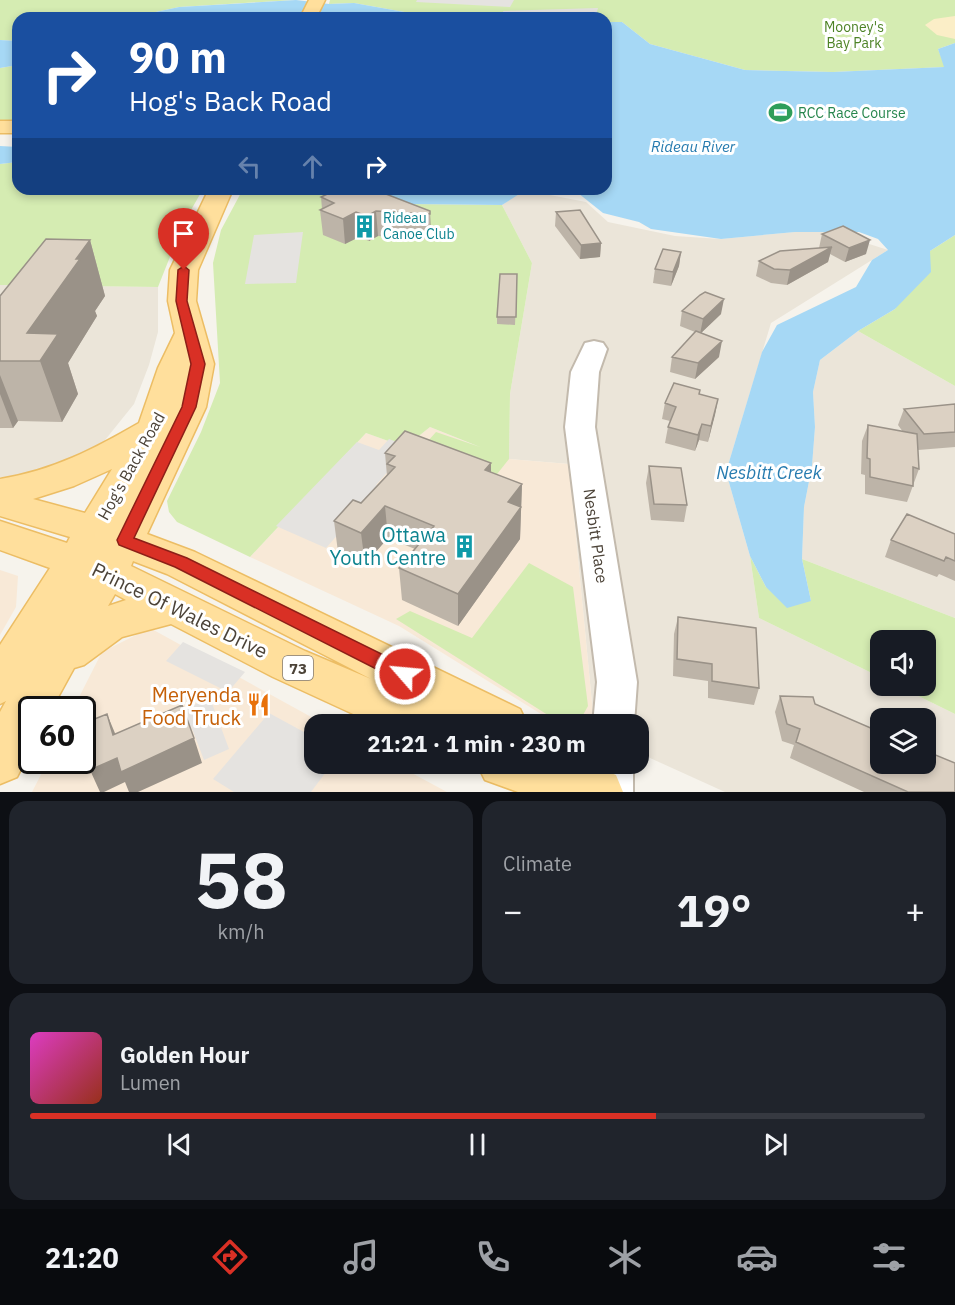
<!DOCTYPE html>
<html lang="en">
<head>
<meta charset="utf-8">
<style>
  body { margin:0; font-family:"IBM Plex Sans",sans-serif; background:#20242c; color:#f1f3f6; height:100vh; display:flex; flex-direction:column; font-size:22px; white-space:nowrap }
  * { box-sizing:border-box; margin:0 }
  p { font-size:20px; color:#9ea1a6 }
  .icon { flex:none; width:33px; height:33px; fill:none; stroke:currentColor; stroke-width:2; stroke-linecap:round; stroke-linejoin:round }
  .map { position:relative; height:792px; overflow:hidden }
  .panel { display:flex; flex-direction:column; gap:9px; padding:9px; background:#0d0f14; flex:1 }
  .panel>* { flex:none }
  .guide { position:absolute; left:12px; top:12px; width:600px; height:183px; border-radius:18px; box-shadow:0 3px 9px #0003; background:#1a4fa0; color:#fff; overflow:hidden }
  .controls { position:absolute; left:870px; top:630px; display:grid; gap:12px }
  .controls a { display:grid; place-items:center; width:66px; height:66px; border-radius:12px; background:#171b24; box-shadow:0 3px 9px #0003; font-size:30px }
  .speed { position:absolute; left:18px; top:696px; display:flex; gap:12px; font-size:30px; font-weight:700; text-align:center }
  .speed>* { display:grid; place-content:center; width:78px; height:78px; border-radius:50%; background:#171b24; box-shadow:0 3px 9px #0003; line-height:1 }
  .speed .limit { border:3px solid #111; border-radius:9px; background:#fff; color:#111 }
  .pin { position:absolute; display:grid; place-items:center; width:51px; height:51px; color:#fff; margin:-62px -26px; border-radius:50% 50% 50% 0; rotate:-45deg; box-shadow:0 0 6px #0007 }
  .pin .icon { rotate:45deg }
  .me { position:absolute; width:66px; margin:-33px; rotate:297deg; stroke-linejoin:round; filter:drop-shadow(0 0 4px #0008) }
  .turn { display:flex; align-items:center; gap:21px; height:126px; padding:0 18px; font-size:27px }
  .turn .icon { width:78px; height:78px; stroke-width:2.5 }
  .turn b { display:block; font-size:42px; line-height:51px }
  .lanes { display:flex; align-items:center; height:57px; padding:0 18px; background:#0003; justify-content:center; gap:30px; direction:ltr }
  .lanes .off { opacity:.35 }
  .big { font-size:45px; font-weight:800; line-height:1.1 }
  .panel .widget { flex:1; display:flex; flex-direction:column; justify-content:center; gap:9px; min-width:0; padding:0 21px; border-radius:18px; background:#20242c }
  .panel .dial { align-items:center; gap:0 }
  .dial b { font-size:78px; line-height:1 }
  .song { display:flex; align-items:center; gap:18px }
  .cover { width:72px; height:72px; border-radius:9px; background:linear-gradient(135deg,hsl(310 70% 55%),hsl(10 70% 35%)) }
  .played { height:6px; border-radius:3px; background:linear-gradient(90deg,#d93025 70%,#363941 70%) }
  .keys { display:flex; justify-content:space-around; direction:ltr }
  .heat { display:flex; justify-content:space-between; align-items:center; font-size:33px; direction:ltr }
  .panel .tiles { flex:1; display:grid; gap:9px; grid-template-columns:1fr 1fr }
  .widget:last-child { grid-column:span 2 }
  .trip { position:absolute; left:304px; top:714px; width:345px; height:60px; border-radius:18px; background:#171b24; box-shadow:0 3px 9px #0003; font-weight:800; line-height:60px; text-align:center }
  .tab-bar { display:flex; height:96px; justify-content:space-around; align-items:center; background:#090b0e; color:#9ea1a6 }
  .tab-bar .icon { width:42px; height:42px }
  .tab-bar .current { color:#d93025 }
  .tab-bar b { font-size:27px; color:#f1f3f6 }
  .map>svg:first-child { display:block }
  .residential { fill:#ebe5d9; fill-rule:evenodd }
  .commercial { fill:#f8e9d7 }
  .green { fill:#d5ecb2 }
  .sand { fill:#fbeec7 }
  .parking { fill:#e5e3e0 }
  .water { fill:#a6d8f5 }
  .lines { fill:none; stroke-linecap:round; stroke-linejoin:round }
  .minor-casing { stroke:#c3baad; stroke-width:4 }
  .major-casing { stroke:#ecbd64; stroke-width:3 }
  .minor { fill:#fff; fill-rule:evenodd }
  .major { fill:#ffdf9c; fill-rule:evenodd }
  .wall { fill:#bdb4a8 }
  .shaded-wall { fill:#9a9288 }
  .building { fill:#dcd1c3; stroke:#9a9288; stroke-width:1.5 }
  .route { fill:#d93025; stroke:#8d1f18; stroke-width:1.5 }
  .labels { text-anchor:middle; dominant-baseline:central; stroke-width:6; stroke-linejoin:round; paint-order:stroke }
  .far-park-label { font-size:14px; fill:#4d8326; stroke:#fff }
  .far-leisure-label { font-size:14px; fill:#27864d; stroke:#fff; text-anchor:start }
  .far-culture-label { font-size:14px; fill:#0d838f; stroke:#fff; text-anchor:start }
  .far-water-label { font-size:15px; font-style:italic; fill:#267baf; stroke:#fff }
  .shield { fill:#fff; stroke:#827b74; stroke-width:1.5 }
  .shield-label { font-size:15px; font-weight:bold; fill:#4c4338 }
  .street-label { font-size:16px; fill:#4c4338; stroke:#fff }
  .water-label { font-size:18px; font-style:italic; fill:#267baf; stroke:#fff }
  .near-culture-label { font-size:20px; fill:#0d838f; stroke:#fff; text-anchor:end }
  .near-street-label { font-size:20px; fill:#4c4338; stroke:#fff }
  .near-food-label { font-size:20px; fill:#c56008; stroke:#fff; text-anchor:end }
</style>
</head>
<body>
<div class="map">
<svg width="955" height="792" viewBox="0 0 955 792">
  <rect width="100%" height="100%" fill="#f6f3ec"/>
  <path class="residential" d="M524,190L586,202L608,222L675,236L721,239L795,232H832L888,250L771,323L726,472L750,556L759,618L880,677V686H898L955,714V792H725L639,753V724H594L569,464L509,459L510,394L532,263L502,205ZM880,718H926V764H880Z
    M0,285L158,287V332L149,365L134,404L93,455L14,479L0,477Z
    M858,331L955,386V618L802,559L804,507L812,466L815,427L813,392L820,360Z"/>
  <path class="commercial" d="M430,427L509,459L569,464L594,724H557L399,626L250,557L366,433L405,447Z
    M0,570L18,576L16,607L0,635Z
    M150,628L324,724H315V764H395L447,792H32L48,761L82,760V710L73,709L102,652Z"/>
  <path class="green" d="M0,0H294L179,7L128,18H18V41L0,40Z
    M330,0H955V43L938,49L945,67L833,72L745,70L650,44L622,22H606V18H438L354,3L329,4Z
    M18,65V122H0V68Z
    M18,162V189H203L183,224L158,287L0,285V164Z
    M243,189H327L338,193L409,204L502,205L532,263L510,394L509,459L486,488L411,460L436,432L480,447L430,427L405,447L366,433L250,557L177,522L169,512L167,501L201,432L220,383L213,263L221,230Z
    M955,235V386L858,331L895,309L930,251Z
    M750,556L766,587L811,601L802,559L955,618V714L898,686H926V640H880V677L759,618Z
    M529,563L573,587L588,706L578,724H562L396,619L410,611L472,638Z"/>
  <path class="sand" d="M955,16V39L937,35L925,25L934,19Z"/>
  <path class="parking" d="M417,0H514L510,7L416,2Z
    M598,8L596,15L505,18L503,11Z
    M303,232L296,283L245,284L254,235Z
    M389,439L410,447L376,485L380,487L326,548L276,526L357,442L379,450Z
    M183,642L245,672L228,692L166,661Z
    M210,698L229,749L204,760L191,726L126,754L121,736Z
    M269,713L315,738V764H332L311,792H234L213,779Z"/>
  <path class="water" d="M296,0L329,4L354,3L438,18H270V15L275,13L272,12L244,18H128L179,7Z
    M606,22H622L650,44L745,70L833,72L944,67L938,49L955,43V235L930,251L931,272L895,309L858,331L820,360L813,392L815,427L812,466L804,507L802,559L811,601L787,608L766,587L750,556L726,472L762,352L777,325L856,287L872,260L888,250L878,239L859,232H795L721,239L651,229L639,222L603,213L573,189H606Z
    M0,40L18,41V65L0,68Z
    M0,146L18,147V162L0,164Z
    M327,189H527L502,205L409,204L338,193Z"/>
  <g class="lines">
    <defs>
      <path id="minor" d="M594,341L603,343L607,349L599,372L595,427L637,682L634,724H593L597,682L565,427L571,372L585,343Z
        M591,764H633V792H589Z"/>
      <path id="major" d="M309,0H325L316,18H300Z
        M0,121H18V133H0Z
        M209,189H233L198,270L196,301L214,364L206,407L147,534L195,552L520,709L527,724H458L443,717L447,724H375L273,677L171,624L122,637L84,665L74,668L51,710H32V747L17,777L0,784V712L6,701L0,704V645L50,568L0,550V521L67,543L70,537L0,516V479C52,471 94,449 139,423L158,368L175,333L168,301L170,270ZM112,469L85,513L33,499L74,486ZM133,561L167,574L371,679L305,651L131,566ZM115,594L126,600L108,606Z
        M477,764H589L616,775L623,792H518L485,780Z"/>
    </defs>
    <use href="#minor" class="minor-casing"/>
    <use href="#major" class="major-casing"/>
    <use href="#minor" class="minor"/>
    <use href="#major" class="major"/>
  </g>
  <path class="wall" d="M321,197L430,211V239L378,236L369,241L359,237L345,244L323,235L320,210L322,209Z
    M556,212L601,243L600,257L580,259L555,226Z
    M822,234L866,254L845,262L830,254L828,262L787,285L771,283L756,276L759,261L819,248Z
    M90,240L105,296L95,311L97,316L68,363L78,394L62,422L18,421L13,428H0V296Z
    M681,252L679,266L671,286L653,283L655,269Z
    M517,274L515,325L497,324V317Z
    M682,311L721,314L701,333L719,357L695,379L670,372L672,357L695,332L680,326Z
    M699,394L718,399L708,442L699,440L695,451L665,443L668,427L670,421L662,419L665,403Z
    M955,404V447L918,450L919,469L907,502L865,494V475L861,474L862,441L868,425L903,432L898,425L904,409Z
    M385,453L491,473L522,484L520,539L458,626L402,600L399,568L415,549L388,538L365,564L338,552L334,521L361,503L387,476Z
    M649,466L687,505L684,522L651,520L646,483Z
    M955,534V581L939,574L937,577L885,557L891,540Z
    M678,617L759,688L754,705L708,698V681L673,676L674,634Z
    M780,696L815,704L955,792H864L790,758L794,745L782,741L775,712Z"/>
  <path class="shaded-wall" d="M376,211L378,236L369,241L367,216Z
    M430,211L431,236L430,239Z
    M356,212L359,237L345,244L343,219Z
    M90,240L105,296L95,311L97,316L68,363L78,394L62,422L40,361L27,333L76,259Z
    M870,240L866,254L845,262L849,248Z
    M601,243L600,257L580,259L581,245Z
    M832,247L828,262L787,285L790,270Z
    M681,252L679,266L671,286L673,272Z
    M724,299L721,314L700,334L703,319Z
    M722,341L719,357L695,379L698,363Z
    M0,375L18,421L13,428L0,394Z
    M718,399L715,415L708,442L711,426Z
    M702,424L699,440L695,451L698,435Z
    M491,463V494L485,470Z
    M522,484L520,539L458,626V594L508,502Z
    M385,506L388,538L365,564L361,533Z
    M107,714L117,738L113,735Z
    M194,738L202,763L138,792H129L125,782L104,792H100L90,770L117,758Z"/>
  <path class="building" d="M338,189H373L430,211V214L376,211L367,216L356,212L343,219L320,210L334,203L321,197Z
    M580,210L601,243L581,245L556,212Z
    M843,226L870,240L849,248L822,234Z
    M46,239L90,240L76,259H80L27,333L58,334L40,361H0V296Z
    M832,247L790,270L774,269L759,261L780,251Z
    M663,249L681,252L673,272L655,269Z
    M500,274H517L516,317H497Z
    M705,292L724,299L703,319L682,311L700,295Z
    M696,331L722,341L698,363L672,357Z
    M674,383L700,390L699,394L718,399L711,426L702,424L698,435L668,427L676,407L665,403Z
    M955,404V432L924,434L904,409Z
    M868,425L917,434L919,469L913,467V486L870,477V459L867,458Z
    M405,431L491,463L485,470L522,484L508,502L521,507L458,594L399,568L434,526L385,506L361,533L334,521L353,500L361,503L395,467L387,464L395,456L385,453Z
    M649,466L681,468L687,505L654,504Z
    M907,514L955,534V561L946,557L944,561L891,540Z
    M678,617L756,628L759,688L712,681V664L677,659Z
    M780,696L813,697L815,704L880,732V764H926V751L955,763V792H908L796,742L800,729L787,724Z
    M182,705L194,738L121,772L117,758L90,770L82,741V724L107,714L113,735Z"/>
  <path class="route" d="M184,266L189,270L187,301L205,364L196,407L134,538L187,558L412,669L414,674L412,680L405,682L398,680L175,567L119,545L117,540L182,407L191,364L176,301L178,270Z"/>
  <defs>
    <symbol id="stadium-bare" viewBox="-9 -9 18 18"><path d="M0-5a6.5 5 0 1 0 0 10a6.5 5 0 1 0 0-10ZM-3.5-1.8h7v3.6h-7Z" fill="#2e9e5b" stroke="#fff" stroke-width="2.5" paint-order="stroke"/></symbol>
    <symbol id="building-bare" viewBox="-9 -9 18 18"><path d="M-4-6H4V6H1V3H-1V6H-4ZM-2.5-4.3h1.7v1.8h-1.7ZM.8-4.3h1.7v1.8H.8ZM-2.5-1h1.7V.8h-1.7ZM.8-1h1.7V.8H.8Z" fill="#0f9aa8" stroke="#fff" stroke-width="2.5" paint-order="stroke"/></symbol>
    <symbol id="restaurant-bare" viewBox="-9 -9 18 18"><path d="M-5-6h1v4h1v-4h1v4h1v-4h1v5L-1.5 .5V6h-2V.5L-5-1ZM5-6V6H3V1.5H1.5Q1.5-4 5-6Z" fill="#e8710a" stroke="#fff" stroke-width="2.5" paint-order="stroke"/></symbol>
  </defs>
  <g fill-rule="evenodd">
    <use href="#stadium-bare" x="764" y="96" width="33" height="33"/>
    <use href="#building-bare" x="348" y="210" width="33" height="33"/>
    <use href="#building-bare" x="448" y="530" width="33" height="33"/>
    <use href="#restaurant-bare" x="242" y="688" width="33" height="33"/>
  </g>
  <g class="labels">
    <g class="far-park-label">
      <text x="854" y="27">Mooney's<tspan x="854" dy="16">Bay Park</tspan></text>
    </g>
    <g class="far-leisure-label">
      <text x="798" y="113">RCC Race Course</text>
    </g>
    <g class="far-culture-label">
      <text x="383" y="218">Rideau<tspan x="383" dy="16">Canoe Club</tspan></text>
    </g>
    <g class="far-water-label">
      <text x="693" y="146">Rideau River</text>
    </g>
    <rect class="shield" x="283" y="656" width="30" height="24" rx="4.5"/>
    <g class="shield-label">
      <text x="298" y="668">73</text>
    </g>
    <g class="street-label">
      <text transform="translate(131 466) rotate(-61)">Hog's Back Road</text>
      <text transform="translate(596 536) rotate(82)">Nesbitt Place</text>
    </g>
    <g class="water-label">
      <text x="769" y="472">Nesbitt Creek</text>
    </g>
    <g class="near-culture-label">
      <text x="446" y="534">Ottawa<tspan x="446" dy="23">Youth Centre</tspan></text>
    </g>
    <g class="near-street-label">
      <text transform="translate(180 610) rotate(26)">Prince Of Wales Drive</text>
    </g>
    <g class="near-food-label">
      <text x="241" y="694">Meryenda<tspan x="241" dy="23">Food Truck</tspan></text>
    </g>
  </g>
</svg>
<div class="controls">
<a><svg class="icon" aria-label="sound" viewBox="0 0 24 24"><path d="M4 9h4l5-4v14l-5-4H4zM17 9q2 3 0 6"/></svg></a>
<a><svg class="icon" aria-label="layers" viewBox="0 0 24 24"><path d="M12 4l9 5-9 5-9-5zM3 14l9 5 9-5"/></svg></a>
</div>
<div class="speed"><div class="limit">60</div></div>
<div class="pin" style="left:184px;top:270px;background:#d93025"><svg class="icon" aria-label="arrive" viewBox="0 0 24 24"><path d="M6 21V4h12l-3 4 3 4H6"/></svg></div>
<svg class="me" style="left:405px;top:674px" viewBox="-20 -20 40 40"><circle r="17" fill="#d93025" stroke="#fff" stroke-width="3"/><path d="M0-11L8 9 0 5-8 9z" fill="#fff"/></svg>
<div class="trip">21:21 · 1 min · 230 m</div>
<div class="guide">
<div class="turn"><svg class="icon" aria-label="right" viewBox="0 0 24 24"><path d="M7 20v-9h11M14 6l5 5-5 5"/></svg><div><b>90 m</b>Hog's Back Road</div></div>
<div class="lanes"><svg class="icon off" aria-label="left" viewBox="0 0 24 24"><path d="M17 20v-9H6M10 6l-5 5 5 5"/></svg><svg class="icon off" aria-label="ahead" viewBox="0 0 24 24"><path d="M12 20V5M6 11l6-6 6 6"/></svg><svg class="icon" aria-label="right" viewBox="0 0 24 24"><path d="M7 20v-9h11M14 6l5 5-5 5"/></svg></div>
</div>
</div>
<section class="panel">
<div class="tiles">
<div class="widget dial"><b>58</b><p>km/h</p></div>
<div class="widget"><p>Climate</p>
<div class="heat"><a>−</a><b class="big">19°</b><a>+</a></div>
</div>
<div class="widget">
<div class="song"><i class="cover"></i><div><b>Golden Hour</b><p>Lumen</p></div></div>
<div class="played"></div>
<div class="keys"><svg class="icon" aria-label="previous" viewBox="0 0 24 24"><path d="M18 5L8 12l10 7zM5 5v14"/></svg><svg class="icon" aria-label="pause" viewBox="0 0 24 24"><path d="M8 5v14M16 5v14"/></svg><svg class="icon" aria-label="next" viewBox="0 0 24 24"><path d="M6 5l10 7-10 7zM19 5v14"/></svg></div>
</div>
</div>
</section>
<nav class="tab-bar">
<b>21:20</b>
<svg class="icon current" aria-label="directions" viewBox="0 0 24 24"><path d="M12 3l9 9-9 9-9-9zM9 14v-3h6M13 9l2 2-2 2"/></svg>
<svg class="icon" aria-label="music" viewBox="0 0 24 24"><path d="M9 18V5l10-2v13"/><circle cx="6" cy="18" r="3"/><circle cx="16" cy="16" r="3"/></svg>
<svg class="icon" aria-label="phone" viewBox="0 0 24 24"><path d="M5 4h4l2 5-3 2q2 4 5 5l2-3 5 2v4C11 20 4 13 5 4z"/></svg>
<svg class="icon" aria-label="climate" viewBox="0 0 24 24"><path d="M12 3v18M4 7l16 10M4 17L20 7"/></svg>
<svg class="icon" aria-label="car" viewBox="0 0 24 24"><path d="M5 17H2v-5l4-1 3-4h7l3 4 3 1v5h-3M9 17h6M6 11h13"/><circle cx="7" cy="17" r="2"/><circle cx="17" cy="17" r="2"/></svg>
<svg class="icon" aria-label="filters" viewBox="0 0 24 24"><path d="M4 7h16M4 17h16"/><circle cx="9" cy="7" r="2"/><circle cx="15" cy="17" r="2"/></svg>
</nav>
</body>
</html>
